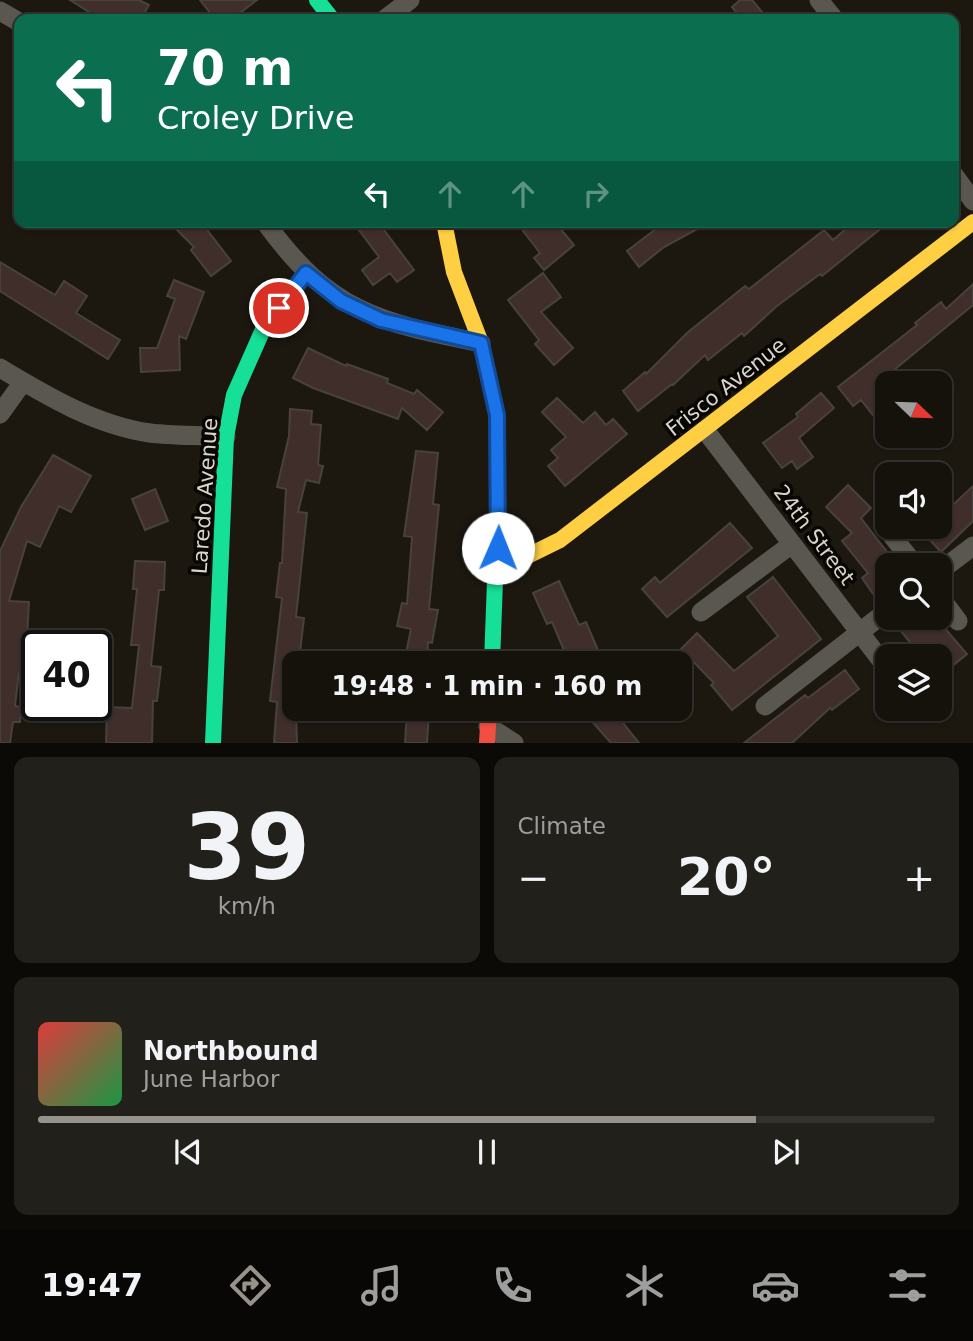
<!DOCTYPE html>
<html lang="en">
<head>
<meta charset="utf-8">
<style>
  body { margin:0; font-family:"DejaVu Sans",sans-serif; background:#22201a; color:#f1f3f6; height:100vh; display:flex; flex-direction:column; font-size:26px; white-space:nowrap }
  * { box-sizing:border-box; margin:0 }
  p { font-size:23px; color:#9d9e9d }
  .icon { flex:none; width:38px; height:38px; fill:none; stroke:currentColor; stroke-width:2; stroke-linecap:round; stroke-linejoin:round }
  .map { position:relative; height:743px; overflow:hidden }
  .details { display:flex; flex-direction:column; gap:14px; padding:14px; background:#0c0a07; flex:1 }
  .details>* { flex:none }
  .top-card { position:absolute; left:14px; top:14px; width:945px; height:214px; border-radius:14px; box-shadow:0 2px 5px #0004,0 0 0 2px #34322d; background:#0b6e4f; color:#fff; overflow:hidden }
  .needle { width:46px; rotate:113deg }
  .tools { position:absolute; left:875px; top:371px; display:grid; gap:14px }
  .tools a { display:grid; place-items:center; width:77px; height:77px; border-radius:14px; background:#15120c; box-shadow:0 2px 5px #0004,0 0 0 2px #34322d; font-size:35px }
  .speed { position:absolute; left:21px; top:630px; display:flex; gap:14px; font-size:35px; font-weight:700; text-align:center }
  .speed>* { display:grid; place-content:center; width:91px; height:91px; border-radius:50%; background:#15120c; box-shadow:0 2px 5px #0004,0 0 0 2px #34322d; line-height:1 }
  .speed .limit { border:4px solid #111; border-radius:10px; background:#fff; color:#111 }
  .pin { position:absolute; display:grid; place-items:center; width:60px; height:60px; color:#fff; margin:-30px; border:4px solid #fff; border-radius:50%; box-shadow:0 2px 7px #0007 }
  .me { position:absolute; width:77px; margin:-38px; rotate:1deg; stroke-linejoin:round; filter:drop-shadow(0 0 5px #0008) }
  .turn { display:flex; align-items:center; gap:24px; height:147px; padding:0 28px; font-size:32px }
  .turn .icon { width:91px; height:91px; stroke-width:2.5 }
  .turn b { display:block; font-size:49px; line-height:60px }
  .lanes { display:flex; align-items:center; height:66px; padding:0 28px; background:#0003; justify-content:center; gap:35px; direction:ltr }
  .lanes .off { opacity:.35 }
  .big { font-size:52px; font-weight:600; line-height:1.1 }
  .details .card { flex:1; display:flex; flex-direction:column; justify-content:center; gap:10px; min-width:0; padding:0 24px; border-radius:14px; background:#22201a }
  .details .dial { align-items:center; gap:0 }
  .dial b { font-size:91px; line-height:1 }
  .song { display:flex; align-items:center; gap:21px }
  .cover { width:84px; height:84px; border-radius:10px; background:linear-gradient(135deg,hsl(0 70% 55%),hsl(140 70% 35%)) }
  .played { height:7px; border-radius:4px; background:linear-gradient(90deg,#97938a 80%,#34322d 80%) }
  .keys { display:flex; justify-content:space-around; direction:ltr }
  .heat { display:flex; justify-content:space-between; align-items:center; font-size:38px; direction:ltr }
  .details .tiles { flex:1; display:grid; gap:14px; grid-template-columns:1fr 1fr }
  .card:last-child { grid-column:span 2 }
  .trip { position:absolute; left:282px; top:651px; width:410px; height:70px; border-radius:14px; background:#15120c; box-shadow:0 2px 5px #0004,0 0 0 2px #34322d; font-weight:600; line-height:70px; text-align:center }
  .dock { display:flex; height:112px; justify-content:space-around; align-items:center; background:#080705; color:#9d9e9d }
  .dock .icon { width:49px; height:49px }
  .dock .selected { color:#97938a }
  .dock b { font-size:32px; color:#f1f3f6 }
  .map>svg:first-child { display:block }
  .building { fill:#402e2b; stroke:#48423e; stroke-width:2 }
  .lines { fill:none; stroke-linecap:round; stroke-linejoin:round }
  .street { stroke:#5a5751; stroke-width:19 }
  .fast { stroke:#16e098; stroke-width:16 }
  .slow { stroke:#ffcf43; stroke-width:16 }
  .jam { stroke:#f24e42; stroke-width:16 }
  .route-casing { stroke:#114b97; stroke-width:18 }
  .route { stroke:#1a73e8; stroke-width:12 }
  .labels { text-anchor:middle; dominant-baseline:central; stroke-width:7; stroke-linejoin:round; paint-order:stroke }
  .street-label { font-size:21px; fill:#d9d5cc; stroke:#080602 }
</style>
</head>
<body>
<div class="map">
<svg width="973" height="743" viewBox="0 0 973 743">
  <rect width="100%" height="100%" fill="#1c1810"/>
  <path class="building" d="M70,0H139L149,5L141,19H100Z
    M200,0H257L232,19H215Z
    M740,0H752L768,19H742L732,7Z
    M169,222H201L231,261L211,276L191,250L194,247Z
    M353,222H378L414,270L397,282L390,273L373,285L362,270L379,257Z
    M534,222H555L574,245L544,270L534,258L540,253L523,231Z
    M665,222H710L664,247L639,267L627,251Z
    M854,222H889L822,276L820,274L777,306L744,336L742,333L708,360L705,355L673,385L672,384L638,411L623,391L645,372L646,374L687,333L745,286L749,289L824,230L833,240Z
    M0,262L55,295L64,281L87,296L76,313L120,340L108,359L0,291Z
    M543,273L561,297L541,312L573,348L554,365L535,344L539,340L508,300Z
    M174,280L204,292L186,339L179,336L180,370L141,372L140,348H157L175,299L167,296Z
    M973,284V305L877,384L887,397V433L861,400L853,406L838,387L917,325L915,323L941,302L946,309Z
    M308,348L346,366L347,364L388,379L387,383L414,394L417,390L443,412L427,430L402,408L398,419L313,388L293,378Z
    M821,393L834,408L799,438L813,457L797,469L792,461L782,468L763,443L798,417L796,414Z
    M557,398L583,423L595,412L606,425L613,419L627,434L565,486L548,466L558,458L551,450L566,437L542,412Z
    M290,409L312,411L311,424L321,425L318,465L323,466L319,483L306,480L298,512L307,513L296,617L304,618L300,652L294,651L297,743H274L277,702L270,701L282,598L276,597L280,563H282L286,489L277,487L289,436Z
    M416,451L438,453L433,504L439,505L429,609L438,610L432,643L428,642L427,663H404L411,629L397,626L402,603L407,604L412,537L404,536Z
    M53,455L91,476L71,512L59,506L40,547L27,541L9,601L29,602L25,673L19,672L15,706L21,707L20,722H13L10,743H0V551L21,507Z
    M848,485L871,508L861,518L897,565H887V589L876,598L862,578L868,573L842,541L852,533L826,507Z
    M973,486V521L941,552L918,527H940V517Z
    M155,489L168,521L145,530L132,499Z
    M730,523L752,548L667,617L642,589L655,577L660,583Z
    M135,561L165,562L164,590H159L151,666L161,667L157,701H153L152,743H106L107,707L132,708L139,645H131L137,589H133Z
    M773,577L821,639L732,710L711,685L714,683L681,649L697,633L734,671L778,636L747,597Z
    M559,581L579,625L586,622L598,650L569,662L552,622L547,624L533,593Z
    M906,618H936L967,654L940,676V656H921L896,625Z
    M845,670L859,689L832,710L830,708L792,743H744L805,695L808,698Z
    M581,709H612L639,743H611Z
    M407,711L429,712L427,743H405Z"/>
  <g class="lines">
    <path class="street" d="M819,0L834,19
      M0,11L19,22
      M385,19L410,0
      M954,175L973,201
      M265,222C330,312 377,322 481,343
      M0,368C47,396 95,425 150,433C174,436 201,435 226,437
      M0,414L23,382
      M705,430L887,668
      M893,537L915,565
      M940,571L973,546
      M940,597L958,621
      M701,612L792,544
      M765,706L887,611
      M488,726L514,743"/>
    <path class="fast" d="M317,0L332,19
      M492,663L498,498
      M213,743L226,437L234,395L265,325L306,273"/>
    <path class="slow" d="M444,222L454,272L481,343L497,415L498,498
      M497,571L560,540L973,222"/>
    <path class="jam" d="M487,743L489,709"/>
  </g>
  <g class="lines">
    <defs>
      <path id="route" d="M279,308L306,273L341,301L381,320L481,343L497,415L498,548"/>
    </defs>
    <use href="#route" class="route-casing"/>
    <use href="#route" class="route"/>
  </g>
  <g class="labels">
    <g class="street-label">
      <text transform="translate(726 387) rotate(-38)">Frisco Avenue</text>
      <text transform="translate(205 496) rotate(-86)">Laredo Avenue</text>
      <text transform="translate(814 535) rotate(53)">24th Street</text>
    </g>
  </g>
</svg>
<div class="tools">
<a><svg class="needle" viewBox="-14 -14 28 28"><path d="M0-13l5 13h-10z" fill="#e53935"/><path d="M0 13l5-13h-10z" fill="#9d9e9d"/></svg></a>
<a><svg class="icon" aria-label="sound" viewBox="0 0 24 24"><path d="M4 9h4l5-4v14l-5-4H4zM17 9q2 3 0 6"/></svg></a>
<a><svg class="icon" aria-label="search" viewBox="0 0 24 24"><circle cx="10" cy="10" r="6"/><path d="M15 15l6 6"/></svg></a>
<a><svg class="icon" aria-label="layers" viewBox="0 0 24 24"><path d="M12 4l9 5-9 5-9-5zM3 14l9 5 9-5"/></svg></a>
</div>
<div class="speed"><div class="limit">40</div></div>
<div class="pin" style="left:279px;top:308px;background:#d93025"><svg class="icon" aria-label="arrive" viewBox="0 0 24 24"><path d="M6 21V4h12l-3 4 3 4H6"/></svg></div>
<svg class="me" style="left:498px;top:548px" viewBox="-20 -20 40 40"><circle r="19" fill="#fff"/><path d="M0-13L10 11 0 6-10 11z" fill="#1a73e8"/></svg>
<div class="trip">19:48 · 1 min · 160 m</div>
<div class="top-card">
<div class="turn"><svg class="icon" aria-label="left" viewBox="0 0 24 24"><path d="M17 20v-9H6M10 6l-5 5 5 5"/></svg><div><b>70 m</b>Croley Drive</div></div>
<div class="lanes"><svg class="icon" aria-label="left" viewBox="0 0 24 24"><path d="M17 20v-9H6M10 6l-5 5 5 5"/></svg><svg class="icon off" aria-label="ahead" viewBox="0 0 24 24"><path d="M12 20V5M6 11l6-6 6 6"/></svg><svg class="icon off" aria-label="ahead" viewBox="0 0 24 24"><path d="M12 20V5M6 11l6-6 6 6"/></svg><svg class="icon off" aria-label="right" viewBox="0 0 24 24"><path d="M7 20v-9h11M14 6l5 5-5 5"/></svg></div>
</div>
</div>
<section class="details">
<div class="tiles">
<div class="card dial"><b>39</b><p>km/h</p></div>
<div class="card"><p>Climate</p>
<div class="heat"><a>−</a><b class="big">20°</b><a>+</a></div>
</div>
<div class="card">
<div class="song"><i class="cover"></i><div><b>Northbound</b><p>June Harbor</p></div></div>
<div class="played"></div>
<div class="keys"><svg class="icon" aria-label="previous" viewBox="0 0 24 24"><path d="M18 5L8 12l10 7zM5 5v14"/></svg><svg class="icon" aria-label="pause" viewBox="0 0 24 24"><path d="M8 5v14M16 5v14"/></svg><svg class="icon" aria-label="next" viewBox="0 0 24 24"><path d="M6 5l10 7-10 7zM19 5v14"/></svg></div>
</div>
</div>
</section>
<nav class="dock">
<b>19:47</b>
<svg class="icon selected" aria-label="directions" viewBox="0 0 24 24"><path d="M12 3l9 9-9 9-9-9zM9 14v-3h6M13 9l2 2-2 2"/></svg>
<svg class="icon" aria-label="music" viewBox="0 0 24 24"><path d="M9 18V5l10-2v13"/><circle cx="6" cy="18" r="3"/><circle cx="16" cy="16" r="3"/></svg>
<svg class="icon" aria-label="phone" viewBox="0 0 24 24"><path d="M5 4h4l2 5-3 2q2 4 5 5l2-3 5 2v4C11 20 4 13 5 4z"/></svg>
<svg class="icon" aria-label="climate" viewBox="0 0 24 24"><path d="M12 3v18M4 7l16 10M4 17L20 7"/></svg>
<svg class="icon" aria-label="car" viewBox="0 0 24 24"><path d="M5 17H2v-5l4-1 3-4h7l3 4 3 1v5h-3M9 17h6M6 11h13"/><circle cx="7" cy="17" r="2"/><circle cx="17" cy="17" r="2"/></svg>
<svg class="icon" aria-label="filters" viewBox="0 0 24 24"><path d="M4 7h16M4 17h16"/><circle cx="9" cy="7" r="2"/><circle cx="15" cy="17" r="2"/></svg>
</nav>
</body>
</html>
